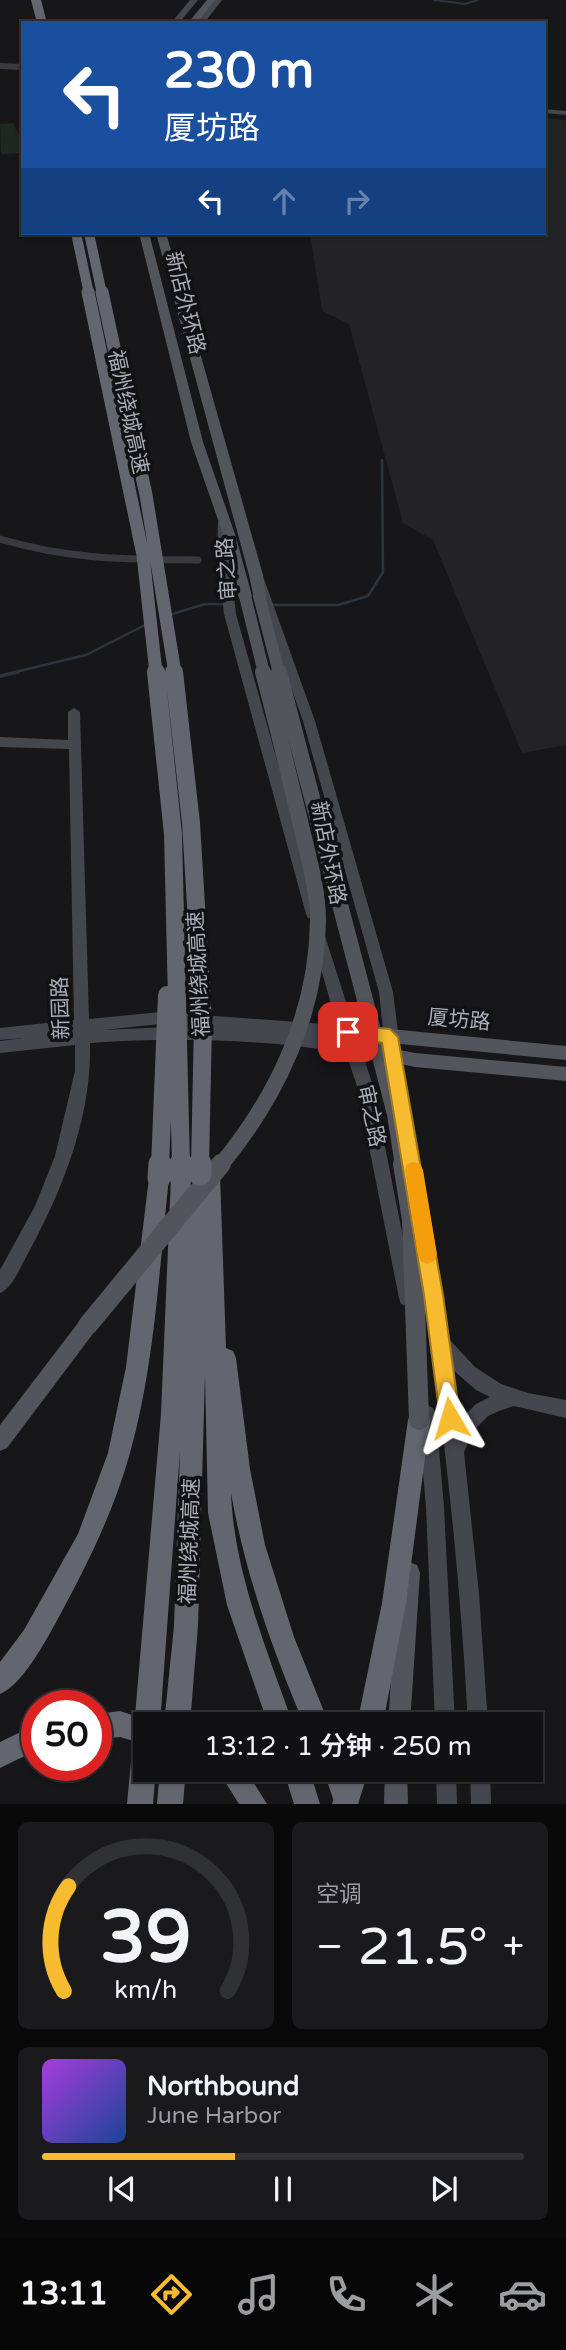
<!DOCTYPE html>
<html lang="zh">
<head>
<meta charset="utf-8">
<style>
  body { margin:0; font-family:"Varela Round","Noto Sans SC",sans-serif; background:#1a1a1c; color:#f1f3f6; height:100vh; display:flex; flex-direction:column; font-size:26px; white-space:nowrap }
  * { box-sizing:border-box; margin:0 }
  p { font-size:23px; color:#9c9da0 }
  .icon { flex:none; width:38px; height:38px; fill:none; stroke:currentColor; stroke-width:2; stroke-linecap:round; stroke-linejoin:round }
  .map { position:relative; height:1804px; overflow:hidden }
  .panel { display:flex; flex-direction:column; gap:18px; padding:18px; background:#09090a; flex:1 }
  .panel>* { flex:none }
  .banner { position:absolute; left:21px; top:21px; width:525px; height:214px; border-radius:0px; box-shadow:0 2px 5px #0004,0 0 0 2px #303133; background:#1a4fa0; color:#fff; overflow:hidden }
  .speed { position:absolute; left:21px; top:1690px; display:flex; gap:14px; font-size:35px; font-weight:700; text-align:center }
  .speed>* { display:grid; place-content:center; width:91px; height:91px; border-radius:50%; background:#111113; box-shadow:0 2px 5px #0004,0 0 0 2px #303133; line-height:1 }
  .speed .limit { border:10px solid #d22; background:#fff; color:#111 }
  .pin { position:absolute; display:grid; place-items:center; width:60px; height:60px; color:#fff; margin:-30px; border-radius:14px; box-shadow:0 4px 10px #0006 }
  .me { position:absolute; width:77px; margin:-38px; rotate:353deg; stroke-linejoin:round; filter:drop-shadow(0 0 5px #0008) }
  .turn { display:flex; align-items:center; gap:24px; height:147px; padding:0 28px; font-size:32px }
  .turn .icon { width:91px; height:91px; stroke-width:2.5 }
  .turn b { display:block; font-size:49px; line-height:60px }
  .lanes { display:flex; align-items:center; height:66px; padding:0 28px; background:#0003; justify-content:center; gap:35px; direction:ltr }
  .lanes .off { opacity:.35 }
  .big { font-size:52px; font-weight:600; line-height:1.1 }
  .panel .widget { flex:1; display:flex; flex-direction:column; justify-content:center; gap:10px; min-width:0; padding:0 24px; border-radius:10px; background:#1a1a1c }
  .panel .dial { align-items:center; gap:0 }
  .dial svg { height:182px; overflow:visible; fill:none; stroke:#303133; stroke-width:7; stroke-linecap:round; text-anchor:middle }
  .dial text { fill:#f1f3f6; stroke:none }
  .song { display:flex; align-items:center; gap:21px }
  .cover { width:84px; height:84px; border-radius:10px; background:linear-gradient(135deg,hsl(280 70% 55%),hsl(220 70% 35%)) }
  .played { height:7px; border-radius:4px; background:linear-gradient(90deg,#f7bb30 40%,#303133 40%) }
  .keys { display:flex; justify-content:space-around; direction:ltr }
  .heat { display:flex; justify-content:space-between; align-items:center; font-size:38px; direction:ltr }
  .panel .tiles { flex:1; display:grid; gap:18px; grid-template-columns:1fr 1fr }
  .widget:last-child { grid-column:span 2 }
  .trip { position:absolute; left:133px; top:1712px; width:410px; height:70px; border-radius:0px; background:#111113; box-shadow:0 2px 5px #0004,0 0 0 2px #303133; font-weight:600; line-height:70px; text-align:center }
  .menu { display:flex; height:112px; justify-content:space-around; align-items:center; background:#070708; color:#9c9da0 }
  .menu .icon { width:49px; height:49px }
  .menu .active { color:#f7bb30 }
  .menu b { font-size:32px; color:#f1f3f6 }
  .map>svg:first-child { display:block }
  .built { fill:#232326 }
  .green { fill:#1e2720 }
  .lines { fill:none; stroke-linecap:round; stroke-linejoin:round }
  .stream-far2 { stroke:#2c353d; stroke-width:2 }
  .stream-far1 { stroke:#2c353d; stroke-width:2.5 }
  .stream { stroke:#2c353d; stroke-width:3.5 }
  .street-far1 { stroke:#393a40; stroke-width:6 }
  .street { stroke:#393a40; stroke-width:7 }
  .secondary { fill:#45474e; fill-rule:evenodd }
  .primary { fill:#53555d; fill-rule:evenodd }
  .highway { fill:#63666f; fill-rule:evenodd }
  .primary-bridge-far2 { stroke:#53555d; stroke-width:12 }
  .primary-bridge-far1 { stroke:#53555d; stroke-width:16 }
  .primary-bridge { stroke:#53555d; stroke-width:20 }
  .highway-bridge-far3 { stroke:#63666f; stroke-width:10 }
  .highway-bridge-far2 { stroke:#63666f; stroke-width:13 }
  .highway-bridge-far1 { stroke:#63666f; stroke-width:18 }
  .highway-bridge { stroke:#63666f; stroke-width:23 }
  .route { fill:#f7bb30; stroke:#a17a1f; stroke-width:2 }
  .slow { fill:#f59e0b }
  .labels { text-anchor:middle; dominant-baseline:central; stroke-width:7; stroke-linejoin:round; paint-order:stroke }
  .street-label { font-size:21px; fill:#a8adb9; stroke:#121214 }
</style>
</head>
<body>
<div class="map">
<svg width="566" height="1804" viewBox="0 0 566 1804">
  <rect width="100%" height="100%" fill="#171719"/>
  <path class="built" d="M544,117L566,121V745L522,753L433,540L403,523L349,324L322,311L310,233H544Z"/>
  <path class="green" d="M13,123L18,133H23V153L1,154L0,124Z"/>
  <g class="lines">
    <path class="stream-far2" d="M434,0L465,4L478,0"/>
    <path class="stream-far1" d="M268,605H338L368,596L383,572L382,460
      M169,615L205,604H226
      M11,673L86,655L145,625"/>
    <path class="stream" d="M0,676L18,672"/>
    <path class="street-far1" d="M0,66L23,67"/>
    <path class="street" d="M0,539C73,560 124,559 198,560"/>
    <path class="secondary" d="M190,0H198L179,23H171Z
      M214,0H222L204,23H196Z
      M544,109L566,111V115L544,113Z
      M224,519L230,522L229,549L236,614L320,914L318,918H308L306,914L224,614L217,549L218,522Z
      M258,575L264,579L315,721L393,992L404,1080L423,1177L421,1182L415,1184L409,1182L407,1177L388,1080L379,992L303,721L252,579Z
      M74,708L80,712L89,1019L161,1012L337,1025L312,937L314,933H324L373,1086L415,1298L413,1304L407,1306L401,1304L399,1298L357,1086L346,1053C261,1039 176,1037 90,1043C92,1119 61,1194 25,1259C19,1270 12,1288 0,1293V1270L35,1206L55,1156L75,1071V1045L0,1053V1041L24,1038L0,1040V1028L74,1020L69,749L0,747V737L68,740V712ZM161,1024L191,1026L103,1030ZM320,1036L341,1038L342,1040Z
      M419,1197L425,1199L427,1204L448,1338L475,1367L501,1384L528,1393L566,1400V1418L514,1406L499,1411L488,1416L475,1429L464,1452L479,1594L488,1724H468C459,1549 438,1377 411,1204L413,1199ZM453,1370L476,1390L490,1397L476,1404L460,1420Z
      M427,1405L433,1408L436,1414L444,1507L455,1724H435L426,1507L418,1414L421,1408Z
      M436,1769H456L457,1804H437Z
      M470,1769H490L491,1804H471Z"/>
    <path class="primary" d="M207,0H215L197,23H188Z
      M139,233H149L203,442L236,537L252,596L250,599H240L238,596L224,537L191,442Z
      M156,233H166L263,575L266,596L264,599H254L249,575Z
      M348,1025L566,1046V1060L348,1039L342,1037L340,1032L342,1027Z
      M354,1041L415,1053L566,1067V1081L415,1067L348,1053L346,1048L348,1043Z
      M88,1316L95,1319L98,1325L95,1331L7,1448L0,1451V1425L81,1319Z
      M409,1562L417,1565L420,1573L410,1724H388L398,1573L401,1565Z
      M385,1769H407L408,1804H384Z"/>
    <path class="highway" d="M31,0H41L47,23H37Z
      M210,1166L217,1169L220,1175L226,1348L233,1351L236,1358L250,1469L265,1545L294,1637L329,1724H304C272,1649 245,1573 231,1493C234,1572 267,1650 293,1724H268L227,1605L208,1513L205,1375L198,1626L190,1724H164L174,1626L180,1451L160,1724H145V1769H156L153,1804H127L133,1741L120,1737L96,1740V1714L120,1711L135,1716L161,1414L171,1177L174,1171L181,1168L188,1171L191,1187L193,1183L200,1180L203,1169Z
      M159,1169L166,1172L169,1178C159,1269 155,1364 130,1453C113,1514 85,1569 55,1624C44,1644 21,1686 0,1694V1662L24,1630L78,1534L108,1453L126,1367L149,1178L152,1172Z
      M419,1409L427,1412L430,1420L406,1603L383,1724H357L382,1603L408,1420L411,1412Z
      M37,1724V1750L0,1768V1742Z
      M160,1769H186L183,1804H157Z
      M217,1769H245L267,1804H239Z
      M283,1769H309L320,1804H294Z
      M343,1769H369L358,1804H332Z"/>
    <path class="primary-bridge-far2" d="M245,596L264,673
      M259,596L279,673"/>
    <path class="primary-bridge-far1" d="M279,672L395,1114L403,1166
      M220,1166C278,1096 317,1012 318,920C318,888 307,852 300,821C288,771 276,721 263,672"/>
    <path class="primary-bridge" d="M403,1164L412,1220L419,1420
      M88,1325L221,1164"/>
    <path class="highway-bridge-far3" d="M76,233L89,294
      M89,233L102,294"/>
    <path class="highway-bridge-far2" d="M88,292L143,555L156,673
      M102,292L146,495L175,673"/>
    <path class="highway-bridge-far1" d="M156,672L173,834L181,1166
      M174,672L191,823L203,1022L200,1166
      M160,1166L167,995"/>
    <path class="highway-bridge" d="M181,1164V1177
      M200,1174V1164
      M159,1178L160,1164
      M335,1769L347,1804"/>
  </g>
  <path class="route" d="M348,1025L390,1029L398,1037L443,1295L460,1418L457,1425L450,1428L443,1425L440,1418L424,1295L382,1043L342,1037L339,1032Z"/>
  <path class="slow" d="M414,1162L420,1164L423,1170L437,1255L434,1261L427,1264L421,1261L418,1255L405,1170L407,1164Z"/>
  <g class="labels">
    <g class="street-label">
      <text transform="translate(185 303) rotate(76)">新店外环路</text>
      <text transform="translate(128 412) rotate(78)">福州绕城高速</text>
      <text transform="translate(227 569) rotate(-94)">审之路</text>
      <text transform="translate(328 853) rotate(79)">新店外环路</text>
      <text transform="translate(199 974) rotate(-93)">福州绕城高速</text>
      <text transform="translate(61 1008) rotate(-92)">新园路</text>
      <text transform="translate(459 1020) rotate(5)">厦坊路</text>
      <text transform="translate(371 1116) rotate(78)">审之路</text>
      <text transform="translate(190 1541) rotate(-88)">福州绕城高速</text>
    </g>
  </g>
</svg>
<div class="speed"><div class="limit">50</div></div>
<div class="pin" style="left:348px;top:1032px;background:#d93025"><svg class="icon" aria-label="arrive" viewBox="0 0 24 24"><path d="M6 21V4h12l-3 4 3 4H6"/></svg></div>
<svg class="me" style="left:450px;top:1418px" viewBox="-20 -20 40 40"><path d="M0-17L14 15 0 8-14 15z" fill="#f7bb30" stroke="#fff" stroke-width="4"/></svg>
<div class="trip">13:12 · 1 分钟 · 250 m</div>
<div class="banner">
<div class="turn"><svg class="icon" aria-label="left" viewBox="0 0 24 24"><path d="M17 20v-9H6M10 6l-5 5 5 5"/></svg><div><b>230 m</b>厦坊路</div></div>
<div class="lanes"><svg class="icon" aria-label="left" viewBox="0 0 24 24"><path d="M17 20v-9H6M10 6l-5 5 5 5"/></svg><svg class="icon off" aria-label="ahead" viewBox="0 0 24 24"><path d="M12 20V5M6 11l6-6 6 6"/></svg><svg class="icon off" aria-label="right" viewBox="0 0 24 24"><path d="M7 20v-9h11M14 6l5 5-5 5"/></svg></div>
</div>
</div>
<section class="panel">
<div class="tiles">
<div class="widget dial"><svg viewBox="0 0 100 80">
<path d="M14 69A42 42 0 1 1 86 69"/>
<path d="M14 69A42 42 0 0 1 16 23" stroke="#f7bb30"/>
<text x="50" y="56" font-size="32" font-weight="700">39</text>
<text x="50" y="72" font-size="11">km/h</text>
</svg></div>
<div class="widget"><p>空调</p>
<div class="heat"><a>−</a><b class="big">21.5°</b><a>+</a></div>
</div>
<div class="widget">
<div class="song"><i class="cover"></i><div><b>Northbound</b><p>June Harbor</p></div></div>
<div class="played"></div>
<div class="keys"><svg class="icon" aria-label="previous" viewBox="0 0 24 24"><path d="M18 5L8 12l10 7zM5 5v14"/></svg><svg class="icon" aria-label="pause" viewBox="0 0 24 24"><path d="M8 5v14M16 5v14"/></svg><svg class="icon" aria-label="next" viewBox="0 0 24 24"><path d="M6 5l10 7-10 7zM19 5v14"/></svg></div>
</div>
</div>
</section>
<nav class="menu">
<b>13:11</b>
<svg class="icon active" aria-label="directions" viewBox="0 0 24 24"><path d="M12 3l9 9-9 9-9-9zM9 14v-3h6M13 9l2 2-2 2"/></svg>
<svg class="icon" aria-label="music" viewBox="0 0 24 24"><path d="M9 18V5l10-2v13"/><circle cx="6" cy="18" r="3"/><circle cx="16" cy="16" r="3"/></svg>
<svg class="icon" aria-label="phone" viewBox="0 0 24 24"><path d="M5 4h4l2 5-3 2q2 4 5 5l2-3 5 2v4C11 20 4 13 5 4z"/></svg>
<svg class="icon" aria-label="climate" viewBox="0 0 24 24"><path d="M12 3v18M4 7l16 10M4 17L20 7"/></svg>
<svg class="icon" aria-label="car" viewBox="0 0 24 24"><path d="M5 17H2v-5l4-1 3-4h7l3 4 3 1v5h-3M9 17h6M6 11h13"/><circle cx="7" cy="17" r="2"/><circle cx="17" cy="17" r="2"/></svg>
</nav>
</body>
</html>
